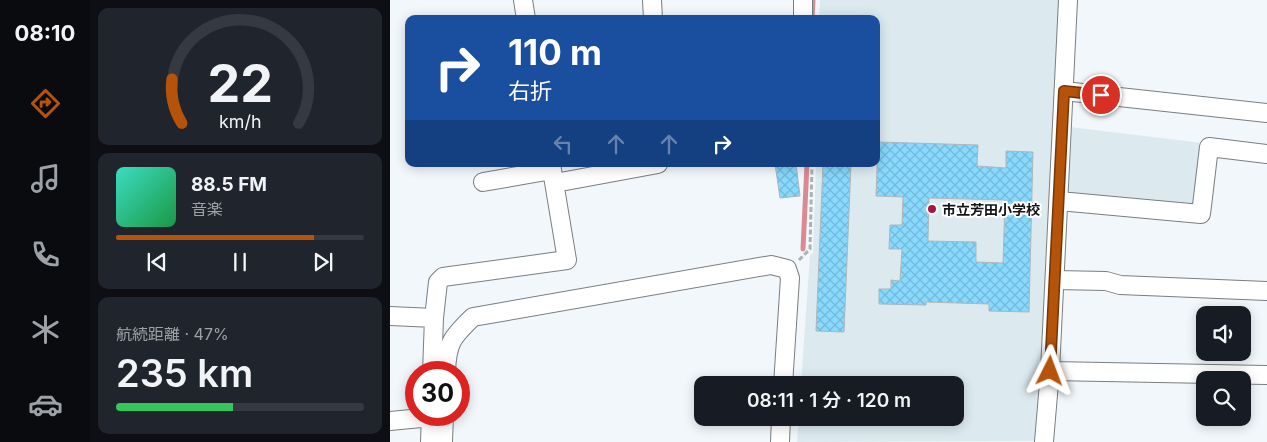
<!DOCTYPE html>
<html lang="ja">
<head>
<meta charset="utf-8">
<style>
  body { margin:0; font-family:Inter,"Noto Sans JP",sans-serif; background:#20242c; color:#f1f3f6; height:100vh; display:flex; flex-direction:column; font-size:19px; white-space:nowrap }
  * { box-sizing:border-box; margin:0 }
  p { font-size:16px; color:#9ea1a6 }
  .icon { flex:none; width:28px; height:28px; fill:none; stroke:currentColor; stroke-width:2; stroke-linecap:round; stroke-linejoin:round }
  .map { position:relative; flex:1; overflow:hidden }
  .side { display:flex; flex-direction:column; gap:8px; padding:8px; background:#0d0f14; width:300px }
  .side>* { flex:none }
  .guide { position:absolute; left:15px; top:15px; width:475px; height:152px; border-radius:10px; box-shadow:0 2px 12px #0003; background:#1a4fa0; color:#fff; overflow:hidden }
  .controls { position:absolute; left:806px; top:306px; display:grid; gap:10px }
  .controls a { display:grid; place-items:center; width:55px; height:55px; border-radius:10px; background:#171b24; box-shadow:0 2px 12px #0003; font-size:25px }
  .speed { position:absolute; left:15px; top:361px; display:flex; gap:10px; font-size:25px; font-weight:700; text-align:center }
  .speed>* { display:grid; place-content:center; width:65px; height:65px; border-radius:50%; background:#171b24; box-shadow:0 2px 12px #0003; line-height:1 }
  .speed .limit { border:8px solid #d22; background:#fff; color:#111 }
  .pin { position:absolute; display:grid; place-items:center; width:42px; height:42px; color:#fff; margin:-21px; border:2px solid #fff; border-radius:50%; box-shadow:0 1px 5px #0007 }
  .me { position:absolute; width:55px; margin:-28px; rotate:3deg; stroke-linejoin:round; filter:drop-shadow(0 0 4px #0008) }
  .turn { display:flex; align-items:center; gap:18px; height:105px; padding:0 20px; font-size:22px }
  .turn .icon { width:65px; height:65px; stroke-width:2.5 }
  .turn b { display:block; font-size:35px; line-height:42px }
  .lanes { display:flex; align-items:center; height:48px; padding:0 20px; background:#0003; justify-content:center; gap:25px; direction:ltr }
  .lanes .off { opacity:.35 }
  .big { font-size:38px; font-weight:600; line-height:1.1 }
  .side .card { flex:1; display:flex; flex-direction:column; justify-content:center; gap:8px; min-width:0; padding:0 18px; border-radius:10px; background:#20242c }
  .side .dial { align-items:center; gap:0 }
  .dial svg { height:130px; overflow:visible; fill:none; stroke:#363941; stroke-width:7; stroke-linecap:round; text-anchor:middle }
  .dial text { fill:#f1f3f6; stroke:none }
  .song { display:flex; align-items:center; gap:15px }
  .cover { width:60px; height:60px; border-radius:8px; background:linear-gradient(135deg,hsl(170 70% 55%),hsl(140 70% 35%)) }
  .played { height:5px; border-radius:2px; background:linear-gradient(90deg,#b45309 80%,#363941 80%) }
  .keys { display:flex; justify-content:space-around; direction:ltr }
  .charge { height:8px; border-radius:4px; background:linear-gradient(90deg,#34c759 47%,#363941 0) }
  .trip { position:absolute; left:304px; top:376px; width:270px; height:50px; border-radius:10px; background:#171b24; box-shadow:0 2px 12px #0003; font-weight:600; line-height:50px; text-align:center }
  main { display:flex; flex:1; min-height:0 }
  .tabs { display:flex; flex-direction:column; width:90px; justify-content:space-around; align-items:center; background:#090b0e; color:#9ea1a6 }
  .tabs .icon { width:35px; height:35px }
  .tabs .current { color:#b45309 }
  .tabs b { font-size:22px; color:#f1f3f6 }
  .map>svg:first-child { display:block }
  .built { fill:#dceaf0 }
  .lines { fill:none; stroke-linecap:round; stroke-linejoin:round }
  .stream { stroke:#d98b94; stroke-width:5 }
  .building { fill:url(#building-cross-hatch); stroke:#b0b5b8; fill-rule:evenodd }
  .minor-casing { stroke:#797e81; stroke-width:20 }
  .path { stroke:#acb1b3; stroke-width:3; stroke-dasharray:5 2.5; stroke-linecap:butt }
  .minor { stroke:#fff; stroke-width:18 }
  .route-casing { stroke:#753606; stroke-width:12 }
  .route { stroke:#b45309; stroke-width:9 }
  .poi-dot { fill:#a91440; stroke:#fff; stroke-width:2 }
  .labels { text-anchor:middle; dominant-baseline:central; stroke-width:4; stroke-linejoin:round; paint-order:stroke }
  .poi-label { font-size:14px; font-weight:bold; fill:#121415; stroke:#fff; text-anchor:start }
</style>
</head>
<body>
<main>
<nav class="tabs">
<b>08:10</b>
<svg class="icon current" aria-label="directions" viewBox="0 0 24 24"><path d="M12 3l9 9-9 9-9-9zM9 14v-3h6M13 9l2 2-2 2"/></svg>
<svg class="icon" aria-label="music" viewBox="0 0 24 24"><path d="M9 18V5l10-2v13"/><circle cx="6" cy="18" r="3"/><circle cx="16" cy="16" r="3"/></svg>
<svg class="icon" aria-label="phone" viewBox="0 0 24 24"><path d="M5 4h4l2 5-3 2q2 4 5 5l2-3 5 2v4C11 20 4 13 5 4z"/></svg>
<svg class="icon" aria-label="climate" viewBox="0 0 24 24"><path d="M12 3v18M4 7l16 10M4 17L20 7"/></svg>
<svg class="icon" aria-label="car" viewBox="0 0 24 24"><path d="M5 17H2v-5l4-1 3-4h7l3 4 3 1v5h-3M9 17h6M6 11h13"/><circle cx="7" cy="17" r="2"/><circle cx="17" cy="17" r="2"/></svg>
</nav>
<section class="side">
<div class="card dial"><svg viewBox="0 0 100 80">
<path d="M14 69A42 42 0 1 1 86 69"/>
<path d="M14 69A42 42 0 0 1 8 42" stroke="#b45309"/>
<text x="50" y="56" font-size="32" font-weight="700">22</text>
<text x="50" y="72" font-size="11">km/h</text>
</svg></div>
<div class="card">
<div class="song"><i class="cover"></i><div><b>88.5 FM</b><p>音楽</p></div></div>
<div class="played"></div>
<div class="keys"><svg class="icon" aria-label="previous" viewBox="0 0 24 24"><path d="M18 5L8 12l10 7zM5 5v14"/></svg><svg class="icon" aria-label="pause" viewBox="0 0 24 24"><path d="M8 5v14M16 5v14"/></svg><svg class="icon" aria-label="next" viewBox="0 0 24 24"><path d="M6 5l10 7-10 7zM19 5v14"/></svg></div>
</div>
<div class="card"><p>航続距離 · 47%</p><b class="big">235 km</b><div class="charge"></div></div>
</section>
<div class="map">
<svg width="877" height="442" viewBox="0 0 877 442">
  <defs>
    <pattern id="building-cross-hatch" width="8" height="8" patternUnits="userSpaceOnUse" patternTransform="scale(1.25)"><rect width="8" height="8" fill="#87d9fd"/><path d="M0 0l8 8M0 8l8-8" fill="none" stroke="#74b9d8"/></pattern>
  </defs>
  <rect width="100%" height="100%" fill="#f1f7fa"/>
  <path class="built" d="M430,0H669L651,365L645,441L407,442L409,418H565V385H411L420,255L423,253L426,164H486V19H429Z
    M680,127L812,143L806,208L677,197Z"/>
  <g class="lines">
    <path class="stream" d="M422,19L423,0
      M413,249L417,164"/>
  </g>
  <path class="building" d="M488,142L588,145L587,166L616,168V151L643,152L639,312L599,311V304L536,302V305L489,304V289H501V280L510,281L512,249H499L500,225H512L513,197L486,196ZM539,198L615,200L613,263L586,262V242L538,241Z
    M385,164H406L410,196L390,198Z
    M433,164H461L454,332L426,331Z"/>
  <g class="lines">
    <defs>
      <path id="minor" d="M133,0L136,19
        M262,0L263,19
        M413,19V0
        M674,91L877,113
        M93,182L162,170
        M165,183L268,164
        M669,201L811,214L819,147L877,154
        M665,280L716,281L730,285L877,291
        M0,316L44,318
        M660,371L877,375
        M42,372L44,318L48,282L53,277L177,260L161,164
        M56,372C57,343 62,337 83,317L381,265L397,269L400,278L393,385
        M0,421L41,417
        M40,442L41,415
        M53,442L54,415
        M390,442L391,418
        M654,442L660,371L678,0"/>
    </defs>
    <use href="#minor" class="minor-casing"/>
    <path class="path" d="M409,260L420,249L422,164"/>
    <use href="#minor" class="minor"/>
  </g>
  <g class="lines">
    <defs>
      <path id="route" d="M660,371L674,91L711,95"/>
    </defs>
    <use href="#route" class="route-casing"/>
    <use href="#route" class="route"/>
  </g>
  <circle class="poi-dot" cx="542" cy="209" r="5"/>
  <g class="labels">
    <g class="poi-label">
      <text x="552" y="209">市立芳田小学校</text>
    </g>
  </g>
</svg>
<div class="controls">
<a><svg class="icon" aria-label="sound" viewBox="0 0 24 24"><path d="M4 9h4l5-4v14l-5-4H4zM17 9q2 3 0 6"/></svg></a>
<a><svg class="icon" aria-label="search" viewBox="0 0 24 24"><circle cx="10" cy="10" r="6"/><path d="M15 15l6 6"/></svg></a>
</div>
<div class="speed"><div class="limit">30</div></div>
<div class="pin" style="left:711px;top:95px;background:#d93025"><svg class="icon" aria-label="arrive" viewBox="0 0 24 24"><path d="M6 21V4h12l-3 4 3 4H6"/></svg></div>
<svg class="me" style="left:660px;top:371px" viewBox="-20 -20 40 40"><path d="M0-17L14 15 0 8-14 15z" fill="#b45309" stroke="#fff" stroke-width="4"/></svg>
<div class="trip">08:11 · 1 分 · 120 m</div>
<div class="guide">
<div class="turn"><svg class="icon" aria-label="right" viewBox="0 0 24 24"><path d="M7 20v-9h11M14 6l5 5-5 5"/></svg><div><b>110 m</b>右折</div></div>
<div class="lanes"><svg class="icon off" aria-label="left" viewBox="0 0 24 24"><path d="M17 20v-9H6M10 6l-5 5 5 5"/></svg><svg class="icon off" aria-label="ahead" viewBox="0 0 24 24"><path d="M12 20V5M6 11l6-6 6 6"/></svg><svg class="icon off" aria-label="ahead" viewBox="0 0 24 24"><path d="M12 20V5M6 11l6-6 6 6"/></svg><svg class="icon" aria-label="right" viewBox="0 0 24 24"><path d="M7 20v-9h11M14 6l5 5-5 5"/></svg></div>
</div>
</div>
</main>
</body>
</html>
